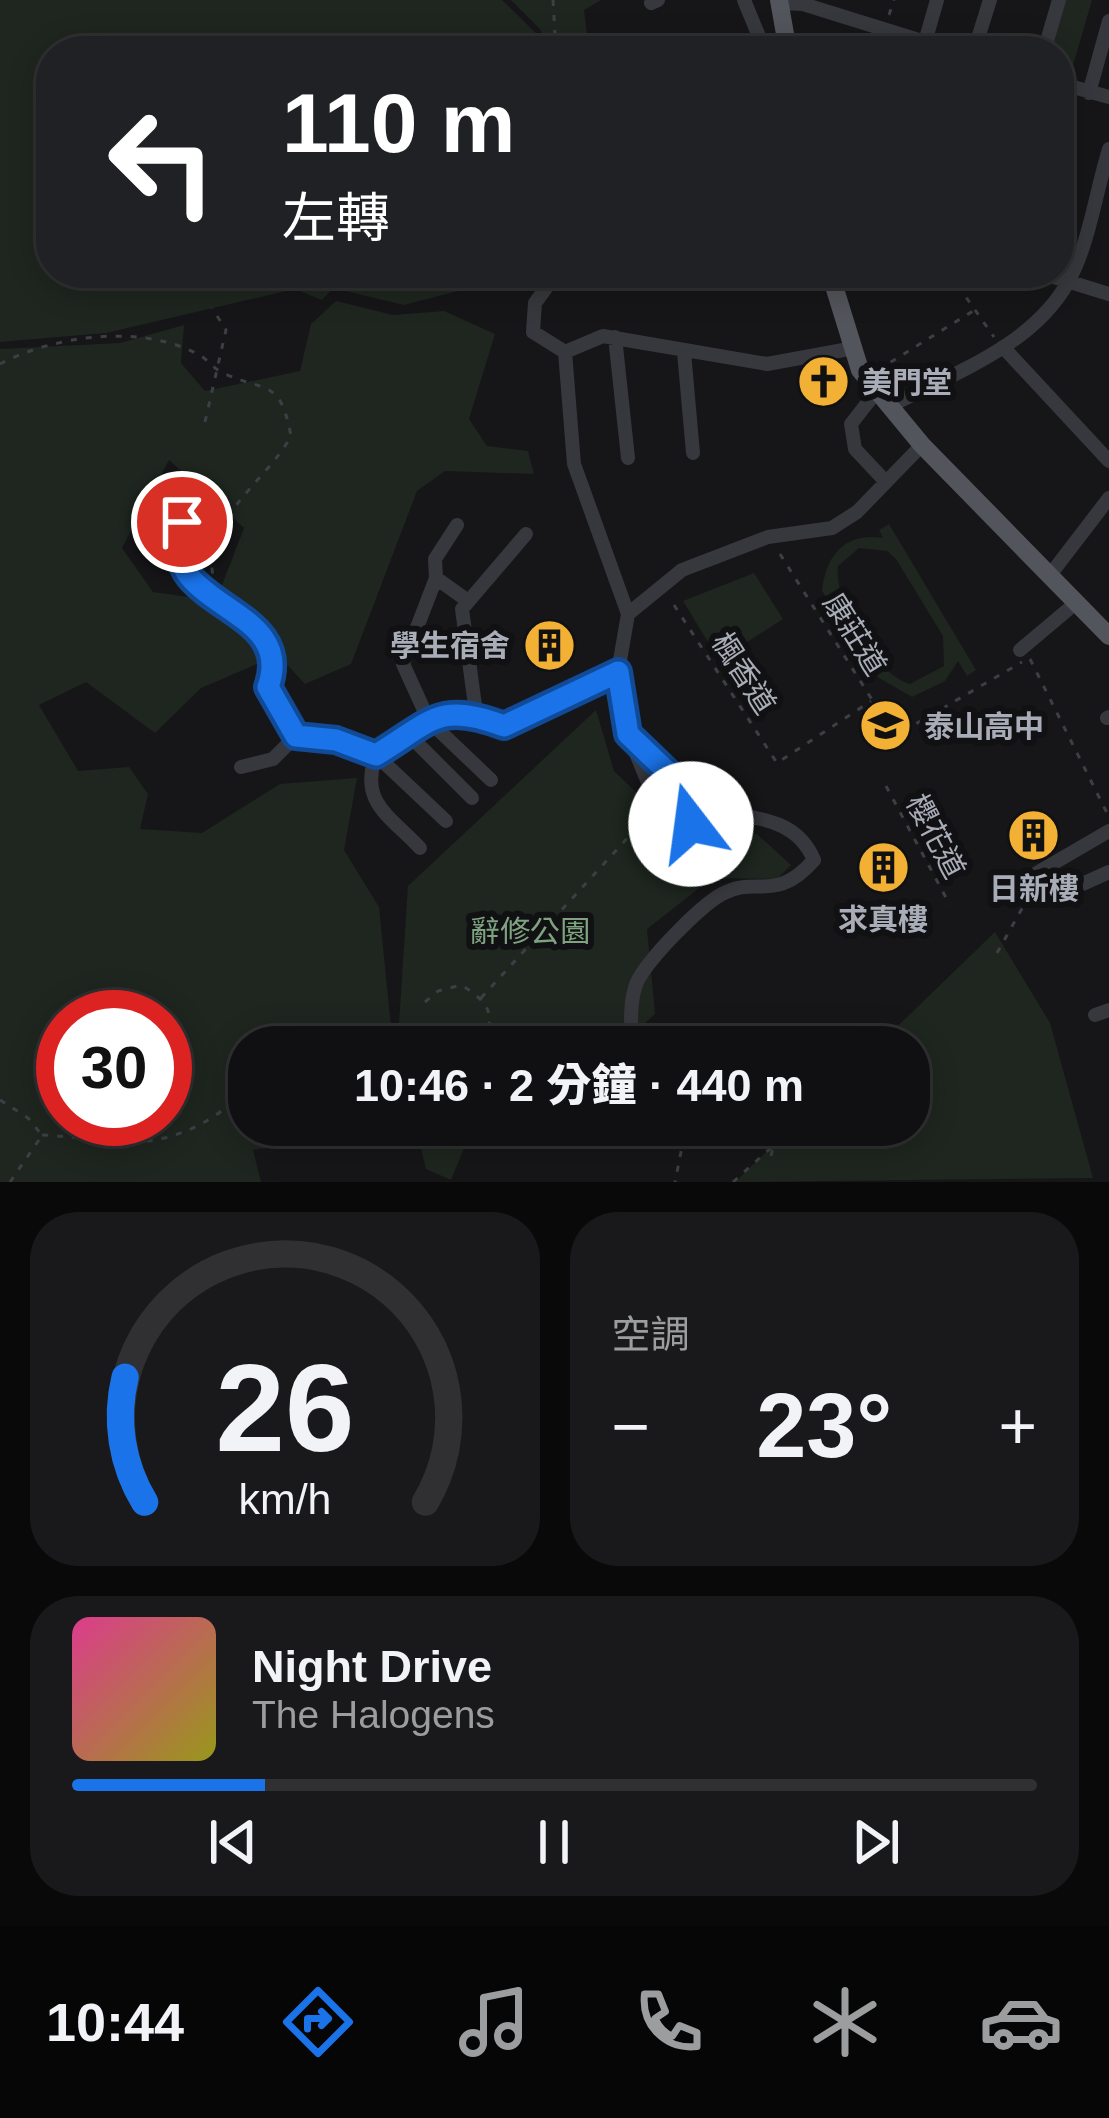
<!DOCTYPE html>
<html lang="zh-TW">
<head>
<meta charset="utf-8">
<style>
  body { margin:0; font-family:Arial,"Noto Sans TC",sans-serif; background:#19191b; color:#f1f3f6; height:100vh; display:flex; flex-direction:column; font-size:45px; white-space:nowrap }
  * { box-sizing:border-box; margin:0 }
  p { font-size:39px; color:#9c9d9f }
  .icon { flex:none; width:66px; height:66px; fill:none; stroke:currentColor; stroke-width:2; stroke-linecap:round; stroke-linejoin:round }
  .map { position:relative; height:1182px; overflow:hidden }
  .sheet { display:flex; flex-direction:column; gap:30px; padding:30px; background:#09090a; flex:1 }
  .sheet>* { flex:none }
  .banner { position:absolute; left:36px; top:36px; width:1038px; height:252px; border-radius:48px; box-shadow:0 6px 30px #0003,0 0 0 3px #303032; background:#202124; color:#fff; overflow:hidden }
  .speed { position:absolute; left:36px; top:990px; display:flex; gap:24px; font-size:60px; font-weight:700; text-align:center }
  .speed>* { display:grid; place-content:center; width:156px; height:156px; border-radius:50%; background:#101012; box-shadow:0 6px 30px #0003,0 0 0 3px #303032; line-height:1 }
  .speed .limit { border:18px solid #d22; background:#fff; color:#111 }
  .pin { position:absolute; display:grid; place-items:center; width:102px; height:102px; color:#fff; margin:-51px; border:6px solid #fff; border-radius:50%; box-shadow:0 3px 12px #0007 }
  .me { position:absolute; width:132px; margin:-66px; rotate:345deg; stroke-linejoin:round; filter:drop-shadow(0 0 9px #0008) }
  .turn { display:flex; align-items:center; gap:42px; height:252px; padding:0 48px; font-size:54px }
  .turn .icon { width:156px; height:156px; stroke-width:2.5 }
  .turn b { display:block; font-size:84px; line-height:102px }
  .big { font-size:90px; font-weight:800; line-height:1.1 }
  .sheet .tile { flex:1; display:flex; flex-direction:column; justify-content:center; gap:18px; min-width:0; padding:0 42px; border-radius:48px; background:#19191b }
  .sheet .dial { align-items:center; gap:0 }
  .dial svg { height:312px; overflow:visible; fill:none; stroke:#303032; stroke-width:7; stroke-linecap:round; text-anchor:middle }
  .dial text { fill:#f1f3f6; stroke:none }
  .song { display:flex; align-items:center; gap:36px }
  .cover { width:144px; height:144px; border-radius:18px; background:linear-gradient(135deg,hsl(330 70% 55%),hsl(60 70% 35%)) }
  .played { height:12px; border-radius:6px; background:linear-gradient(90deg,#1a73e8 20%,#303032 20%) }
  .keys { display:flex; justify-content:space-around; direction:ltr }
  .heat { display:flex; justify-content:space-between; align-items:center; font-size:66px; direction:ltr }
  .sheet .tiles { flex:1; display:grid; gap:30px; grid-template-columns:1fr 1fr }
  .tile:last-child { grid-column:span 2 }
  .trip { position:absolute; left:228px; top:1026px; width:702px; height:120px; border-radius:48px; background:#101012; box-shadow:0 6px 30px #0003,0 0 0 3px #303032; font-weight:800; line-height:120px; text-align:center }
  .dock { display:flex; height:192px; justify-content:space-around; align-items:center; background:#060607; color:#9c9d9f }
  .dock .icon { width:84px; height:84px }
  .dock .on { color:#1a73e8 }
  .dock b { font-size:54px; color:#f1f3f6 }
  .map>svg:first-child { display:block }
  .green { fill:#1e261f; fill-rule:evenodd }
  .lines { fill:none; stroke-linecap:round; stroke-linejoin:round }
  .path { stroke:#3d3f44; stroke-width:3; stroke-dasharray:6 9; stroke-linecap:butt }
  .minor { stroke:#37383d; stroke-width:14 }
  .major { stroke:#53555c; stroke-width:18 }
  .route-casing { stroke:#114b97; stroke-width:30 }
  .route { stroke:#1a73e8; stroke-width:21 }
  .labels { text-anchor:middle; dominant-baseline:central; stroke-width:12; stroke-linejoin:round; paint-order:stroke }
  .poi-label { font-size:30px; font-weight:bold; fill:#a8adb8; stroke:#111113; text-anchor:start }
  .street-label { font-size:30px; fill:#a8adb8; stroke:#111113 }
  .park-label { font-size:30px; fill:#7fa381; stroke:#111113 }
</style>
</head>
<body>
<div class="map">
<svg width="1109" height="1182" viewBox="0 0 1109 1182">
  <rect width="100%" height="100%" fill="#161618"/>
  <path class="green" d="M0,0H502L541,38L545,51H51V273H527L404,305L333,288L322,300L295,289L106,333L0,342Z
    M511,0H601L584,10L589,51H551L540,29Z
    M1064,0H1092L1070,76L1059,73V51H1048Z
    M336,301L393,315L444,311L495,334L469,419L487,446L528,451L534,474L445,471L417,491L351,664L305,684L278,655L201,688L155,733L86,682L39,705L78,771L129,767L148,794L140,829L202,833L280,784L357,778L344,850L379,907L393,1047H249V1125H350L305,1143L253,1150L261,1182H0V349L120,343L184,325L181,363L205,391L300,371L311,324ZM169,460L244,528L216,601L153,592L122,548ZM63,1017H165V1119H63Z
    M889,524L976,670L967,676L958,661L945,681L912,697L879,678L822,591C826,555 845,532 883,538L879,530ZM859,548L887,551L896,559L943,636L944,666L910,684C874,673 834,603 838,566Z
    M754,573L783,619L719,660L683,601Z
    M596,710L614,771L683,837L757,834L791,865L777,879L712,878L647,929L655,1014L620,1047H407L398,1038L408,886Z
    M995,932L1050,1023L1093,1178L735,1182L794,1125H909V1047H876Z
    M389,1125H465L467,1141L451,1180L426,1169L419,1140Z"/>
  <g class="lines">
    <path class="path" d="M553,0L556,51
      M889,15L894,0
      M949,273L994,337
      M0,364C55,335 144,323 201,356C209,361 214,369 223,373C267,393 280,378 291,436C266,483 196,523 215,584
      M878,370L973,311
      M205,422L226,330L212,308
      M780,554L895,736L1022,662
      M674,605L777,763L871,701
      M1030,659L1107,813
      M886,786L950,905
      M997,953L1024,905V894
      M481,998L654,809
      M425,1002L438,991L461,985C490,1002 499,1018 478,1047
      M0,1100L28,1118L41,1134
      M423,1125L438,1141
      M674,1125L684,1137L675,1182
      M42,1135C110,1138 150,1156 213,1117C226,1109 235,1097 249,1089
      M771,1156L773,1148
      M10,1182L41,1137
      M733,1182L772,1147"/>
    <path class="minor" d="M744,0L765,51
      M651,3L658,0
      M781,3L803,4L954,51
      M925,42L937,0
      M974,51L990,0
      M1044,51L1059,0
      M1059,83L1109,97
      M1089,93L1109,21
      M557,273L535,303L533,332L565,352L574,464L628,614
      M1041,273L1109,294
      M615,337L628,458
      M1003,347L1109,461
      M565,352L603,336L767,364L849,349
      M684,352L693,453
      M876,392L851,424L855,449L885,481
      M888,407C951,374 1032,347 1068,282C1089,245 1096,191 1109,149
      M182,522C181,541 176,560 189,576C219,613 290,626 268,687L296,736
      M457,525L435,559L436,578L468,601
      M1050,575L1109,498
      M436,578L403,664L429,721L491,780
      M1020,650L1077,602
      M476,713L462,609L526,534
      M1107,718L1109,717
      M410,736L472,798
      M632,737L707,810
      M241,767L273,759L296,736L336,741L376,755C431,721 439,701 504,726L618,672
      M707,810L691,824L649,785L628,734L618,672L628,614L682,570L768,537L832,528L857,512L922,445
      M420,848C389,815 359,802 376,755L446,821
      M1023,881L1109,831
      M1078,886L1109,872
      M1095,1015L1109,1010
      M632,1047C631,1027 629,1001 637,982C648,959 700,906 722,894C757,875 775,904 814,860C795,815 751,819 707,810"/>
    <path class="major" d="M779,0L788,51
      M830,273L860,370L922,445L1109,636"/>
  </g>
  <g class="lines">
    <defs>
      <path id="route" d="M182,522C181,541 176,560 189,576C219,613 290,626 268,687L296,736L336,740L376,755C432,721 439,701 504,726L618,672L628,734L707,810L691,824"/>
    </defs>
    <use href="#route" class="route-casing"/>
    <use href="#route" class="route"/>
  </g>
  <defs>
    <symbol id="church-disc" viewBox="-11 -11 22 22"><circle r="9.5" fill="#f2b134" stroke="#111113"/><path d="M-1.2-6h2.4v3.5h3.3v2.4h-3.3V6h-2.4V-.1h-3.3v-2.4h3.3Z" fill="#111"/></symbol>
    <symbol id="building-disc" viewBox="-11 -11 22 22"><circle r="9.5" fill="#f2b134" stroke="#111113"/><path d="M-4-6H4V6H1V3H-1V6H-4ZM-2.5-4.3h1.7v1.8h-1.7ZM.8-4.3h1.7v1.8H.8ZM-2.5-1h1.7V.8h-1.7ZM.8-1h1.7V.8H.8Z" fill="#111"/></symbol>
    <symbol id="school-disc" viewBox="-11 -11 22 22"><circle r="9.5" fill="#f2b134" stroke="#111113"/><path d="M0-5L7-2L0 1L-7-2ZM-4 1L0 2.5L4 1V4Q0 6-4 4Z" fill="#111"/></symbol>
  </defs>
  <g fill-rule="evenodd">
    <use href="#church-disc" x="794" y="352" width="59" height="59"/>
    <use href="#building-disc" x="520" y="616" width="59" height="59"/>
    <use href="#school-disc" x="856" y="696" width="59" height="59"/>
    <use href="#building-disc" x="1004" y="806" width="59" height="59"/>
    <use href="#building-disc" x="854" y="838" width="59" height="59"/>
  </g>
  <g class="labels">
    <g class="poi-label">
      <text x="862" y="382">美門堂</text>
      <text x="510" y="645" text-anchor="end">學生宿舍</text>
      <text x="924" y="726">泰山高中</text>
      <text x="1034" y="888" text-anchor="middle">日新樓</text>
      <text x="883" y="919" text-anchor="middle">求真樓</text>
    </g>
    <g class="street-label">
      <text transform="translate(855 634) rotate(58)">康莊道</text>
      <text transform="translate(744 673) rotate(57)">楓香道</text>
      <text transform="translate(936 836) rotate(62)">櫻花道</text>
    </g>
    <g class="park-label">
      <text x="530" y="931">辭修公園</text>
    </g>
  </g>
</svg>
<div class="speed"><div class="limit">30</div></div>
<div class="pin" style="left:182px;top:522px;background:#d93025"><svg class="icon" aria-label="arrive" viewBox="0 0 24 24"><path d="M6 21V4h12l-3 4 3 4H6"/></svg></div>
<svg class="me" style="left:691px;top:824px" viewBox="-20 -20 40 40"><circle r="19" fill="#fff"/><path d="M0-13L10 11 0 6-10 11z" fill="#1a73e8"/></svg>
<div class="trip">10:46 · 2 分鐘 · 440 m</div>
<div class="banner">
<div class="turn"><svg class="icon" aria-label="left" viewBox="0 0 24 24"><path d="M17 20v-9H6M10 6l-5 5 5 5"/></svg><div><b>110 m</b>左轉</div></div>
</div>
</div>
<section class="sheet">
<div class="tiles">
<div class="tile dial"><svg viewBox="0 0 100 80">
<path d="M14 69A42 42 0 1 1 86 69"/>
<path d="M14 69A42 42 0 0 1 9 37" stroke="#1a73e8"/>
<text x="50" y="56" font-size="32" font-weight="700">26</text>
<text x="50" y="72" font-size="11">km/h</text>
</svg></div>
<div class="tile"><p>空調</p>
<div class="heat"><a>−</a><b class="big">23°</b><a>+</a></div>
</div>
<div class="tile">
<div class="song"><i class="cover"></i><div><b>Night Drive</b><p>The Halogens</p></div></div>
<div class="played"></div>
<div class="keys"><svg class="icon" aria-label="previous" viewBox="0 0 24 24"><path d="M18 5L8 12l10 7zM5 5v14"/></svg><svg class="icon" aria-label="pause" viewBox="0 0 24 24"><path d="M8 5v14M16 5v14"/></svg><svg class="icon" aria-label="next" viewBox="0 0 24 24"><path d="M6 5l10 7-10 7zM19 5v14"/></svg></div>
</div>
</div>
</section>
<nav class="dock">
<b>10:44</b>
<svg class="icon on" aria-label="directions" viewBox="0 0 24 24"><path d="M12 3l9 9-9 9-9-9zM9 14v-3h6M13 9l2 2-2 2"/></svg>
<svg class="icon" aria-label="music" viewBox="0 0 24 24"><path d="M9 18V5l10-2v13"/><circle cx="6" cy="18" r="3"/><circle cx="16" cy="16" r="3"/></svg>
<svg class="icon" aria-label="phone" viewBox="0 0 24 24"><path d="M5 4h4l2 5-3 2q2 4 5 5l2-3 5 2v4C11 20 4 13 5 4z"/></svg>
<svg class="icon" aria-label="climate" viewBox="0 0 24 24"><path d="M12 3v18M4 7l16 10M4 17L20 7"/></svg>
<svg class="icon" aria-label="car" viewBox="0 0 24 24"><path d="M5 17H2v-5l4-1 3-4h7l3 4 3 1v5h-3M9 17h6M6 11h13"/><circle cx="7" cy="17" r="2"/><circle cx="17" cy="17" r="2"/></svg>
</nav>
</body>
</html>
